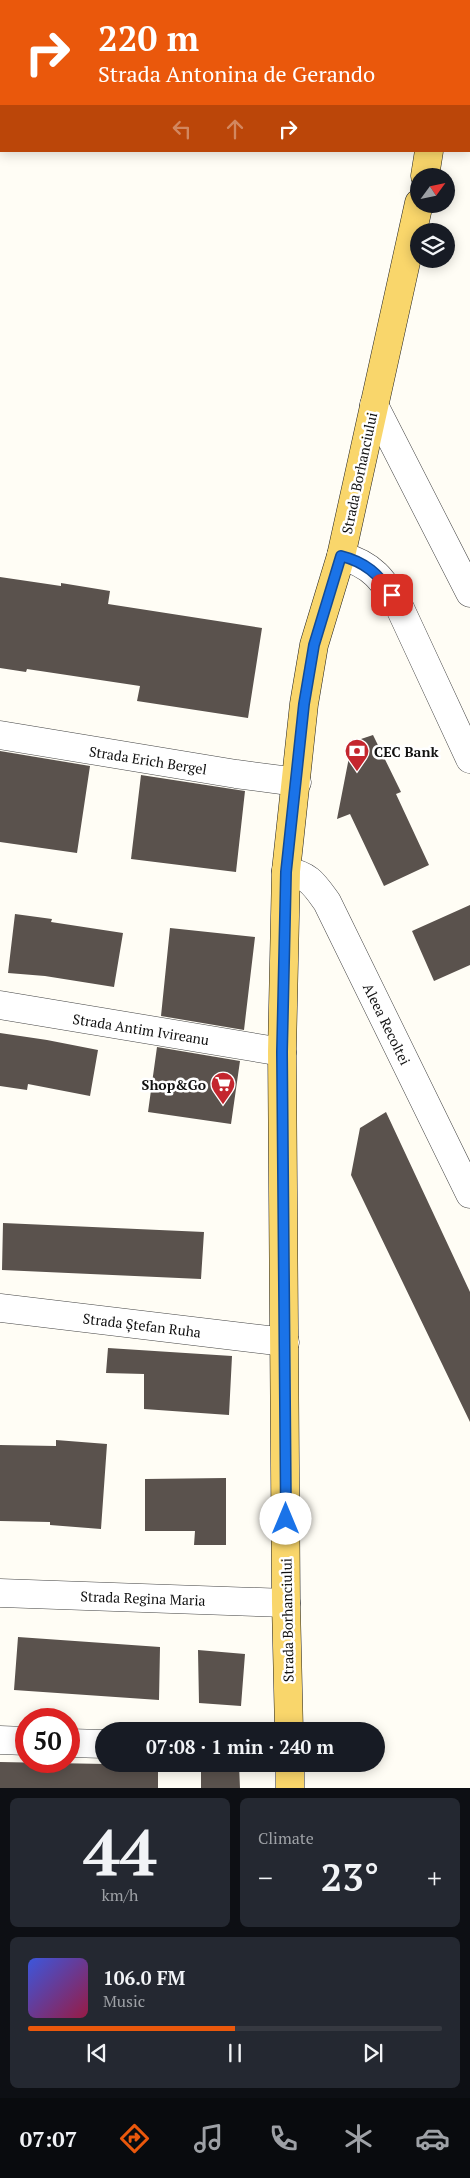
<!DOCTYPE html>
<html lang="en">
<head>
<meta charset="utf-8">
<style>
  body { margin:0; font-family:"PT Serif",serif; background:#242831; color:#f1f3f6; height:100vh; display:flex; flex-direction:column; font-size:19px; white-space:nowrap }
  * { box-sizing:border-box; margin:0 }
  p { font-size:16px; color:#9ea1a6 }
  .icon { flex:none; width:28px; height:28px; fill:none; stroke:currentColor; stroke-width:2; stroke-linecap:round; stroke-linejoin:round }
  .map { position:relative; height:1788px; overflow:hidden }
  .side { display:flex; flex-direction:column; gap:10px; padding:10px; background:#0d0f14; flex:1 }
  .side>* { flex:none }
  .hud { position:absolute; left:0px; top:0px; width:470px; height:152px; box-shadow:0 2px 12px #0003; background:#ea580c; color:#fff; overflow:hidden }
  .needle { width:32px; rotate:57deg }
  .buttons { position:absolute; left:410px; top:168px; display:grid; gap:10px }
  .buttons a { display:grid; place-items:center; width:45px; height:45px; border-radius:50%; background:#171b24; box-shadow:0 2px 12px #0003; font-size:25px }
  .speed { position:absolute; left:15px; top:1708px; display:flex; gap:10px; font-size:25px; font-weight:700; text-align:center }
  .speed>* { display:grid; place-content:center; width:65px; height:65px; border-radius:50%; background:#171b24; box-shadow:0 2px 12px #0003; line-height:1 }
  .speed .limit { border:8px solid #d22; background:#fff; color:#111 }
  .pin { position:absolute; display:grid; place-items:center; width:42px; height:42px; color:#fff; margin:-21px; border-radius:10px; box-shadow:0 2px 8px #0006 }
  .me { position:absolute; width:55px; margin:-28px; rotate:0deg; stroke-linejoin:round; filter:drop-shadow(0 0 4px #0008) }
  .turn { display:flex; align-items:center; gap:18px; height:105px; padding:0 15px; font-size:22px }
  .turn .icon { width:65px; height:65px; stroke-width:2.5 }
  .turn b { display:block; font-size:35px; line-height:42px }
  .lanes { display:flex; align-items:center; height:48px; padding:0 15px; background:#0003; justify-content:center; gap:25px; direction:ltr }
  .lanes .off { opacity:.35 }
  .big { font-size:38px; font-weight:700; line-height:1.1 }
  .side .tile { flex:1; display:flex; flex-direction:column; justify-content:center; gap:8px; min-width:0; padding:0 18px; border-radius:8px; background:#242831 }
  .side .dial { align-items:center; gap:0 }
  .dial b { font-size:65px; line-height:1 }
  .song { display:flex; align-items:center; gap:15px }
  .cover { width:60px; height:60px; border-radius:8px; background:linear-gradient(135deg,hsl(230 70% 55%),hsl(340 70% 35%)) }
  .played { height:5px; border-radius:2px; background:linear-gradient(90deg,#ea580c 50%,#363941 50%) }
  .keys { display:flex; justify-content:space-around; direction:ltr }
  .heat { display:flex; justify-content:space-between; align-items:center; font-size:28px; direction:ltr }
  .side .tiles { flex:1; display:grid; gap:10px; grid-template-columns:1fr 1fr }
  .tile:last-child { grid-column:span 2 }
  .trip { position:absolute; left:95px; top:1722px; width:290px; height:50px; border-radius:25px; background:#171b24; box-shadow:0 2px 12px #0003; font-weight:700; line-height:50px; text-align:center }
  .tab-bar { display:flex; height:80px; justify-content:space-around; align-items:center; background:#090b0e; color:#9ea1a6 }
  .tab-bar .icon { width:35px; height:35px }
  .tab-bar .on { color:#ea580c }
  .tab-bar b { font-size:22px; color:#f1f3f6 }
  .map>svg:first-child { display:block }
  .building { fill:#5a524d }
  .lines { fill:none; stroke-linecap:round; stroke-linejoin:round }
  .minor-casing { stroke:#444; stroke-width:29 }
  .major-casing { stroke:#222; stroke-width:29 }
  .minor { stroke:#fff; stroke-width:28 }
  .major { stroke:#f9d66b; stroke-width:28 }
  .route-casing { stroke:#114b97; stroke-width:12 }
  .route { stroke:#1a73e8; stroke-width:9 }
  .labels { text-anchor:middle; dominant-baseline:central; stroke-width:5; stroke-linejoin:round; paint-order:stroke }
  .street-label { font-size:14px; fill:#111; stroke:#fff }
  .poi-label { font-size:14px; font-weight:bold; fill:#111; stroke:#fff; text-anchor:start }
</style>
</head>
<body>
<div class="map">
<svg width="470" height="1788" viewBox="0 0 470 1788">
  <rect width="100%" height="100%" fill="#fffdf5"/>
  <path class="building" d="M0,577L61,586V583L110,591L108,604L262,628L248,718L137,701L140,686L27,669L26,672L0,668Z
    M373,735L401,792L396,794L429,865L384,886L350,814L337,819L352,742Z
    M0,751L90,766L77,853L0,842Z
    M141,775L245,791L236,872L131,859Z
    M470,905V965L434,981L412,931Z
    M15,914L52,919L51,922L123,933L114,987L45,976L8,973Z
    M170,928L255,937L244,1030L161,1016Z
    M0,1033L47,1040L98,1050L90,1096L28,1084L27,1090L0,1086Z
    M157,1047L240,1061L231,1124L148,1112Z
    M386,1112L470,1292V1422L351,1175L360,1128Z
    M3,1223L204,1232L201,1279L2,1270Z
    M108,1348L232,1356L229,1415L144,1409V1374L106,1373Z
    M56,1440L107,1444L101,1529L50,1525V1522L0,1521V1445L56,1446Z
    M226,1478V1545H194L195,1531H145V1479Z
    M18,1637L160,1647L159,1700L14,1690Z
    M198,1650L245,1654L241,1706L199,1703Z
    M0,1762L158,1765V1788H0Z
    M201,1764H239L240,1788H201Z"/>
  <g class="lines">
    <defs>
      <path id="minor" d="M374,405L470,593
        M341,556C372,564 383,580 399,606L470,759
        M0,735L236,774L297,782
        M286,871C309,875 314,884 327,902L470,1194
        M0,1005L282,1052
        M0,1308L285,1342
        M0,1593L286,1603
        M0,1740L26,1741
        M69,1743L104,1744"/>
      <path id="major" d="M447,1V0
        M425,176L429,151
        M289,1731L286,1603L282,1052L286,871L304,704L314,645L341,556L419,203
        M290,1764V1788"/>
    </defs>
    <use href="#minor" class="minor-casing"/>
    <use href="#major" class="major-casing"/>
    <use href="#minor" class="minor"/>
    <use href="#major" class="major"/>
  </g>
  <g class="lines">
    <defs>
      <path id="route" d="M286,1519L282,1052L286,872L304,704L314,645L341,556C365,562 379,574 392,595"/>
    </defs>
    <use href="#route" class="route-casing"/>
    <use href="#route" class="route"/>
  </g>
  <defs>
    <symbol id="bank-pin" viewBox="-11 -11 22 30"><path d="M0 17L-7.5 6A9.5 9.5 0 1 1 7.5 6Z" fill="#c4262e" stroke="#fff"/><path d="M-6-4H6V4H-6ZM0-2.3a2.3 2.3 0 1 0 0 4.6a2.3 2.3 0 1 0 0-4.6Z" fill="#fff"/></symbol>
    <symbol id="supermarket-pin" viewBox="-11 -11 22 30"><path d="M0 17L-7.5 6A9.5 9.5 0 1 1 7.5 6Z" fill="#c4262e" stroke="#fff"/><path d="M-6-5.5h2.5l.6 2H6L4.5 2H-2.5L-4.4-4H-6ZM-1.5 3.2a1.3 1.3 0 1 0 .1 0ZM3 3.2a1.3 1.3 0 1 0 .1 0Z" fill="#fff"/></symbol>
  </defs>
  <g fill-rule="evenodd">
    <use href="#bank-pin" x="343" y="737" width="28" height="38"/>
    <use href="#supermarket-pin" x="209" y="1070" width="28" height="38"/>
  </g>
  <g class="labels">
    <g class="street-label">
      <text transform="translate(359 473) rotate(-78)">Strada Borhanciului</text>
      <text transform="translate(148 760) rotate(9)">Strada Erich Bergel</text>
      <text transform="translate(387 1024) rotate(64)">Aleea Recoltei</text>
      <text transform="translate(141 1029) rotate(9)">Strada Antim Ivireanu</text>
      <text transform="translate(142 1325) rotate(7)">Strada Ștefan Ruha</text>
      <text transform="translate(143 1598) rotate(2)">Strada Regina Maria</text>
      <text transform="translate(287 1620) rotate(-91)">Strada Borhanciului</text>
    </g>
    <g class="poi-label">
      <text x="374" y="751">CEC Bank</text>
      <text x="206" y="1084" text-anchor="end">Shop&amp;Go</text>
    </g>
  </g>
</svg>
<div class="buttons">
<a><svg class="needle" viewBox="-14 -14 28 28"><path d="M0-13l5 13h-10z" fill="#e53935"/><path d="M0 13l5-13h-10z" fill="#9ea1a6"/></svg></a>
<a><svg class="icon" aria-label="layers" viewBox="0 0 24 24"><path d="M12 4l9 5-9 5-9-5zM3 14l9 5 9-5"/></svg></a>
</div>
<div class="speed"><div class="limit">50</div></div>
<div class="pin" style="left:392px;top:595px;background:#d93025"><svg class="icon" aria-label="arrive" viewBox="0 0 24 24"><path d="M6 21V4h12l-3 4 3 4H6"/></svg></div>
<svg class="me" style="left:286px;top:1519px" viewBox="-20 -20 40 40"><circle r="19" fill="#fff"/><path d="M0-13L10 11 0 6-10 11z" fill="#1a73e8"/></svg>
<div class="trip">07:08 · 1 min · 240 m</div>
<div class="hud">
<div class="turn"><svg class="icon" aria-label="right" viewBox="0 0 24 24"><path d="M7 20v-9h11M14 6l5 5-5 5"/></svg><div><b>220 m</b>Strada Antonina de Gerando</div></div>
<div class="lanes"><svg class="icon off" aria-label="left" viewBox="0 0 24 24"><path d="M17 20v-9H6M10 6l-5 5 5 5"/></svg><svg class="icon off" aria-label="ahead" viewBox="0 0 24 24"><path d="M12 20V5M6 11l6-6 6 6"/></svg><svg class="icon" aria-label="right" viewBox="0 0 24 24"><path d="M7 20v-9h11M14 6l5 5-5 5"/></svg></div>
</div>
</div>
<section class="side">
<div class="tiles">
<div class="tile dial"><b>44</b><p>km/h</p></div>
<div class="tile"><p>Climate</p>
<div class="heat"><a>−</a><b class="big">23°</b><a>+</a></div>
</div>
<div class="tile">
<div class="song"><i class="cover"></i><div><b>106.0 FM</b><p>Music</p></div></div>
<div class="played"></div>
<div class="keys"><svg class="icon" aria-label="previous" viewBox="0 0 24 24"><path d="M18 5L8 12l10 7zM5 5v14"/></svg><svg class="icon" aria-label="pause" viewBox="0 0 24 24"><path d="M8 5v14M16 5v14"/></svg><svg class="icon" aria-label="next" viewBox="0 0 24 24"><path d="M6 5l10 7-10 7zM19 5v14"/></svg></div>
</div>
</div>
</section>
<nav class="tab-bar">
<b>07:07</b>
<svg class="icon on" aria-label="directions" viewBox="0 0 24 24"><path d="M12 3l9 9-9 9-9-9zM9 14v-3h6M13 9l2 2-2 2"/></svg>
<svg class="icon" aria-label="music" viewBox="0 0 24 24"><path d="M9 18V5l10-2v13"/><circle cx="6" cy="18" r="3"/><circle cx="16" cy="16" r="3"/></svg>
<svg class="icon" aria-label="phone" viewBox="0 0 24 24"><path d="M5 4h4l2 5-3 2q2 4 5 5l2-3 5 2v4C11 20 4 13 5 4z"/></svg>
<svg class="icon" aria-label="climate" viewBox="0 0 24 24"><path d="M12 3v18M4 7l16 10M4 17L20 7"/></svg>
<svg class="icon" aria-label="car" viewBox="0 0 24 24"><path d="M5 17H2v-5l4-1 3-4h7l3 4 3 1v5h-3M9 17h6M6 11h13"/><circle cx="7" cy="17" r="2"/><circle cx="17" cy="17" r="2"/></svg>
</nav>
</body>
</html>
